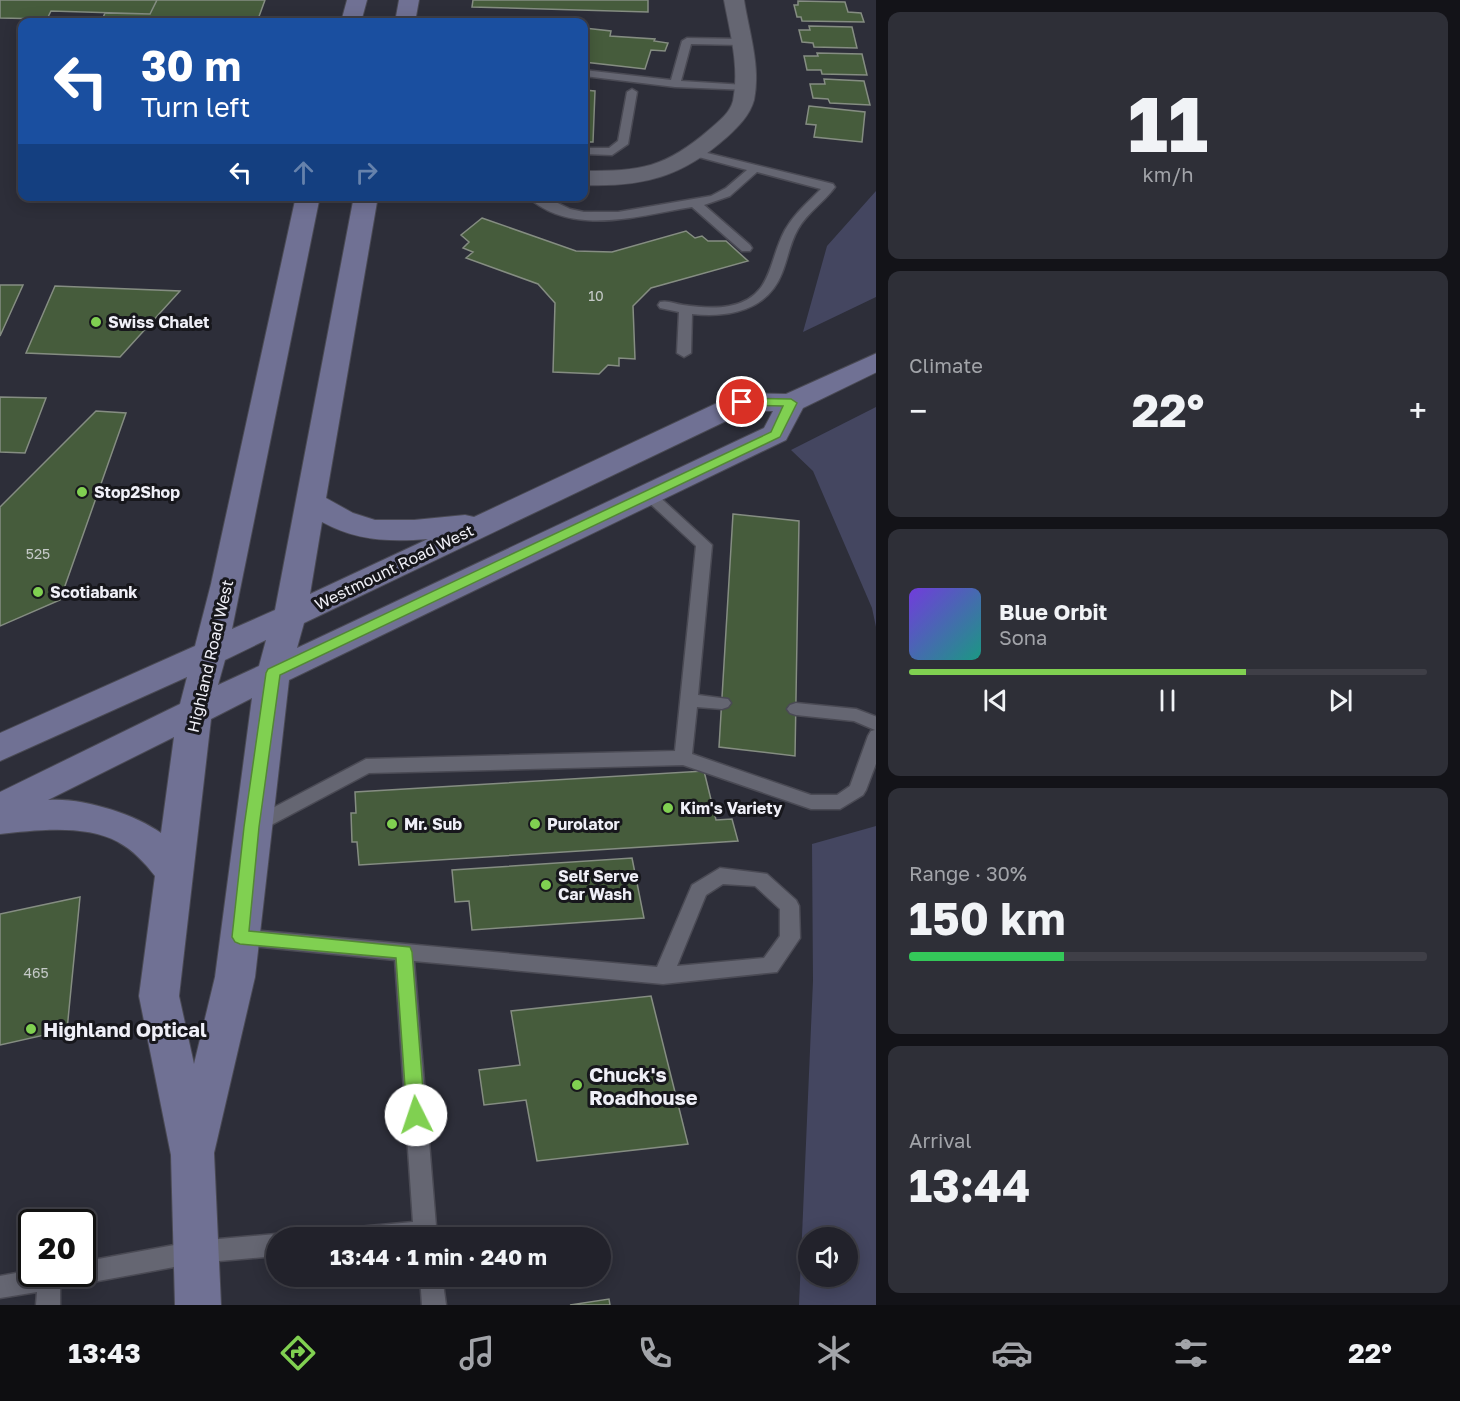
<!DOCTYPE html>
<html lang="en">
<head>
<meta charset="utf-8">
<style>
  body { margin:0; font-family:"Golos Text",sans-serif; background:#2e2f37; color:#f1f3f6; height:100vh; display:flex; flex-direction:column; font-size:22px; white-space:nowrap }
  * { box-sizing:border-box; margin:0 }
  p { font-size:20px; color:#a2a4a9 }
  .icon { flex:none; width:33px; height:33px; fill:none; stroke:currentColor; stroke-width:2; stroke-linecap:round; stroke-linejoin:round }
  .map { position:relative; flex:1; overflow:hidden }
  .side { display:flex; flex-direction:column; gap:12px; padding:12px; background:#131318; width:584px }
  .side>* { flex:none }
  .top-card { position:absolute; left:18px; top:18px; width:570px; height:183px; border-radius:12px; box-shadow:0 3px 15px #0003,0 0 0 2px #3f3f47; background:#1a4fa0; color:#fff; overflow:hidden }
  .fabs { position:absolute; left:798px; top:1227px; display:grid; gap:12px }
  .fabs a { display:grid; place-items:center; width:60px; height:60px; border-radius:50%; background:#22222b; box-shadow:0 3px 15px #0003,0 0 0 2px #3f3f47; font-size:30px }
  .speed { position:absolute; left:18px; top:1209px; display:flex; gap:12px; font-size:30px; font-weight:700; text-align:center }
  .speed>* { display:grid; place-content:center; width:78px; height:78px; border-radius:50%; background:#22222b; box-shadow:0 3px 15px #0003,0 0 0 2px #3f3f47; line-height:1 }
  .speed .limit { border:3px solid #111; border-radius:9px; background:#fff; color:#111 }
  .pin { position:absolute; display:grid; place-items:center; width:51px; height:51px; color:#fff; margin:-26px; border:3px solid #fff; border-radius:50%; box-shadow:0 2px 6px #0007 }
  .me { position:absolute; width:66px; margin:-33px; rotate:356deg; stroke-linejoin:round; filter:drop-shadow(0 0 4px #0008) }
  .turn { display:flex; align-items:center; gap:21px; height:126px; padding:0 24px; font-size:27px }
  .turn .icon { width:78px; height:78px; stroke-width:2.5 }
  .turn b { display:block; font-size:42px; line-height:51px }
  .lanes { display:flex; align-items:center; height:57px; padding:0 24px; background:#0003; justify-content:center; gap:30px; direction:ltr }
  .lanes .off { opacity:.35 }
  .big { font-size:45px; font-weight:700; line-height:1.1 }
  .side .tile { flex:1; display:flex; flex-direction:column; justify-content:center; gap:9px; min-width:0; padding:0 21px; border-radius:12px; background:#2e2f37 }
  .side .dial { align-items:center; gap:0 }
  .dial b { font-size:78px; line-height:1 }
  .song { display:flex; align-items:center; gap:18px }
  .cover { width:72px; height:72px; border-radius:9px; background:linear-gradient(135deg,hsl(260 70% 55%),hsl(170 70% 35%)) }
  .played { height:6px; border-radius:3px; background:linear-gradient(90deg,#80d051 65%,#3f3f47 65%) }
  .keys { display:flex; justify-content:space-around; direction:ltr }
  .heat { display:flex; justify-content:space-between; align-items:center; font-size:33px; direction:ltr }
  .charge { height:9px; border-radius:4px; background:linear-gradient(90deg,#34c759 30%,#3f3f47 0) }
  .trip { position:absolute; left:266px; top:1227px; width:345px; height:60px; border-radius:30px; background:#22222b; box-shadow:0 3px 15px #0003,0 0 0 2px #3f3f47; font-weight:700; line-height:60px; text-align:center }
  .tab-bar { display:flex; height:96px; justify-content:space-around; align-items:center; background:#0e0e11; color:#a2a4a9 }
  .tab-bar .icon { width:42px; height:42px }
  .tab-bar .on { color:#80d051 }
  .tab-bar b { font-size:27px; color:#f1f3f6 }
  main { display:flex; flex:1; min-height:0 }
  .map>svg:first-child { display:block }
  .green { fill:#444660; fill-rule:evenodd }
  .building { fill:#465c3c; stroke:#858d82; stroke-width:1.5 }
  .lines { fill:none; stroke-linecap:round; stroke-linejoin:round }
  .lane-casing { stroke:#4a4a54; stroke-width:3 }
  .street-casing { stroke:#4a4a54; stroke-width:2 }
  .secondary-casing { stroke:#4a4a54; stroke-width:2 }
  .lane { fill:#656672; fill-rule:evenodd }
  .street { fill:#656672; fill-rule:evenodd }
  .secondary { fill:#707194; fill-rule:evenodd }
  .route { fill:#80d051; stroke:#538735; stroke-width:1.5 }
  .poi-dot { fill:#80d051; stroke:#17171c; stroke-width:2 }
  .labels { text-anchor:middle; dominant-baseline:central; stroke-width:6; stroke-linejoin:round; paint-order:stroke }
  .number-label { font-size:14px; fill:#c5cac8 }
  .poi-label { font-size:16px; font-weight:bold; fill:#efeff7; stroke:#17171c; text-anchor:start }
  .street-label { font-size:16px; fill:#efeff7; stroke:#17171c }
  .near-poi-label { font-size:20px; font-weight:bold; fill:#efeff7; stroke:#17171c; text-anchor:start }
</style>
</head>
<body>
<main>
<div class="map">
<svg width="877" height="1305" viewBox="0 0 877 1305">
  <rect width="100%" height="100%" fill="#2d2e39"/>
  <path class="green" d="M876,191V297L803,332L827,246Z
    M876,407V627L872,608L813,471L791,450Z
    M876,826V1305H799L813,981L812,844ZM808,1238H848V1276H808Z"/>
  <path class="building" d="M0,0H157L150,14L51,11L47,19L0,18Z
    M157,0H265L257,22H106L102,20L105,13L150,14Z
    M473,0H648V12L472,7Z
    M798,1L845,2L848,12L861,13L864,22L802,21L801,17H797L794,5H798Z
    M809,26L852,27L857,48L814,47L813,43L802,42L799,30H810Z
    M584,28L611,31L610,36L655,39L654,41L668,43L665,51L651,50L645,69L584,62Z
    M817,53L862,54L867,75L822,74L821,70H807L804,56H818Z
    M824,79L864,81L870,105L830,103L828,99L813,98L810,84H825Z
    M584,90L595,91L593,142H584Z
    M809,106L865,112L862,142L814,137L816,125L806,124Z
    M482,218L576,251L612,252L686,231L695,238L702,236L708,241H726L748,261L651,288L633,306L635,359L619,358V366L608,365L599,374L553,372L555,303L538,284L466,258L473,252L463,248L469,242L461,235Z
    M0,285H23L0,336Z
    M55,286L180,291L120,357L26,353Z
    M0,397L46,398L25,453L0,452Z
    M96,411L126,413L60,600L0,626V507Z
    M733,514L799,521L795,756L719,747Z
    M704,771L716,820L732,819L738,841L359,865L357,842H352L351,813H356L355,792Z
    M632,858L644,918L472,930L469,901L455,902L452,870Z
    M80,897L67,1030L0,1045V914Z
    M651,996L688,1144L537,1161L526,1100L484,1105L479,1070L520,1065L511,1011Z
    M609,1299L610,1305H570Z"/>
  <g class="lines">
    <defs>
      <path id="lane" d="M687,38L741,39L746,42L741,45L691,44L681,81L745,85L750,88L749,90L675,87L584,76V70L671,80L682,41Z
        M632,89L637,92L628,144L612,155L584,154V148H609L618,141L627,92Z
        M695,150L833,184L835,187C824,202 807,213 798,229C790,243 788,258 782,273C768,310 729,318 692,314L691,353L684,357L677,353L679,312L660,308L658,305L660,302C668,300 675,304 683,305C698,307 714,309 729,306C773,298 768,261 785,230C794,214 808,202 821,189L757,172L730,196L704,205L750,245L752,248L750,251H742L692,207C641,215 571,238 527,196H543L570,209L584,212H618L711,196L726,188L747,170L691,155V151Z
        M648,489L653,491L712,545L698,695L728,699L731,703L728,707L722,709L697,707L692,754L811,795H837L850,786L868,736L871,731L875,730L854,721L796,715L790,713L787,709L790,705L796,703L856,709L877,717V761L866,790L863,795L840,809H811L683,765L369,773L260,831L254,833L248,831L245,826L248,821L366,759L675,751L696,546L643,497L641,494Z
        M720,868L767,874L796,900L799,906L800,938L777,972L663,984L414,961L437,1238H347L350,1230L358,1227L413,1222L395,960L240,945L233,943L230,937L233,931L240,929L657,967L692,885ZM723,884L755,886L780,909V936L764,958L677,966L706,895Z
        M276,1234L284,1238H276V1256L196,1263L60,1288V1305H36L37,1292L0,1298V1276L32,1270V1274H82V1262L196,1241Z
        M420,1276H442L446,1305H422Z"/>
      <path id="street" d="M724,0H744C749,32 761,67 754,100C750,115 738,127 727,137C682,177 643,187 584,185V171C641,171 665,168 710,129C719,121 730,113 733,101C740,68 730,32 724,0Z"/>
      <path id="secondary" d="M347,0H367L361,22H341Z
        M399,0H419L415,22H395Z
        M296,196H320L232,629L275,610L354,196H378L326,498L353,513L375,520H414L465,515L474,517L732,396L742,393L786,394L877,353V372L803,408L786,440L289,680L255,977L214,1153L221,1305H175L171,1155L139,996L155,876C145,863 133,850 118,842C86,824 35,830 0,834V792L180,704L187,677L0,761V733L195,646L211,584ZM747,411H773L764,428L297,648L304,623ZM322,522C356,541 390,542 428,539L310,594ZM266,640L259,666L218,685L225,660ZM252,698L215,977L194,1064L179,996L211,719ZM174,737L161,833C135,814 81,797 48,800Z"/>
    </defs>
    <use href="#lane" class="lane-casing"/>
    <use href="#street" class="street-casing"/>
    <use href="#secondary" class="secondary-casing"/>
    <use href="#lane" class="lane"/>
    <use href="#street" class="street"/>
    <use href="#secondary" class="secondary"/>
  </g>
  <path class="route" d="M742,398L791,399L797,403L780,437L280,675L259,827L249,931L410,947L412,952L425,1115L422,1121L416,1123L410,1121L407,1115L396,958L240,944L235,942L232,937L244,827L266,673L268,669L771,432L783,406L738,405V399Z"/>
  <g class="poi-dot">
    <circle cx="96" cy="322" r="6"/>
    <circle cx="82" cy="492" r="6"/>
    <circle cx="38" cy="592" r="6"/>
    <circle cx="668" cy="808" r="6"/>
    <circle cx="392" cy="824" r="6"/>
    <circle cx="535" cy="824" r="6"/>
    <circle cx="546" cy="885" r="6"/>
    <circle cx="31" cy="1029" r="6"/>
    <circle cx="577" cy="1085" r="6"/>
  </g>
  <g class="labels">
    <g class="number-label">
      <text x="596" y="295">10</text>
      <text x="38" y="553">525</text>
      <text x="36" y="972">465</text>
    </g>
    <g class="poi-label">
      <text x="108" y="322">Swiss Chalet</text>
      <text x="94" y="492">Stop2Shop</text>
      <text x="50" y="592">Scotiabank</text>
      <text x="680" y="808">Kim's Variety</text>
      <text x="404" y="824">Mr. Sub</text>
      <text x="547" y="824">Purolator</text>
      <text x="558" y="876">Self Serve<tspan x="558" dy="18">Car Wash</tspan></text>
    </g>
    <g class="street-label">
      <text transform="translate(394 567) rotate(-26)">Westmount Road West</text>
      <text transform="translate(210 656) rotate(-77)">Highland Road West</text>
    </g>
    <g class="near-poi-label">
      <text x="43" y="1029">Highland Optical</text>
      <text x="589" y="1074">Chuck's<tspan x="589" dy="23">Roadhouse</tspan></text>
    </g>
  </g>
</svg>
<div class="fabs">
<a><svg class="icon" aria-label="sound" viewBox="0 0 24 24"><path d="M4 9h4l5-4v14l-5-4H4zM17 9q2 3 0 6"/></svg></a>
</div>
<div class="speed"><div class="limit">20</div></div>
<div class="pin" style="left:742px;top:402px;background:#d93025"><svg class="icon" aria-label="arrive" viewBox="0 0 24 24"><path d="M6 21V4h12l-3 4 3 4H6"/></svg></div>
<svg class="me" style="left:416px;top:1115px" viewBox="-20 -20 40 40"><circle r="19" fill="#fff"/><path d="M0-13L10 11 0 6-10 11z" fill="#80d051"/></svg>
<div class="trip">13:44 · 1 min · 240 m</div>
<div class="top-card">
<div class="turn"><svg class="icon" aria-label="left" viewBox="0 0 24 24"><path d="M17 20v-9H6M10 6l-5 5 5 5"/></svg><div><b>30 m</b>Turn left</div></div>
<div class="lanes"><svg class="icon" aria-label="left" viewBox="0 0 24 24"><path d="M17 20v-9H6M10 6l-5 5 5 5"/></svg><svg class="icon off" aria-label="ahead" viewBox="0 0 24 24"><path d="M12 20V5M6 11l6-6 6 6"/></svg><svg class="icon off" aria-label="right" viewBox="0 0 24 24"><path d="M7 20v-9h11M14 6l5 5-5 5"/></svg></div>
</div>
</div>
<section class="side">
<div class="tile dial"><b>11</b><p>km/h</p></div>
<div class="tile"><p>Climate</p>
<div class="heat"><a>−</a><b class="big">22°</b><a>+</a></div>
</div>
<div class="tile">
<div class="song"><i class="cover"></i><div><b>Blue Orbit</b><p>Sona</p></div></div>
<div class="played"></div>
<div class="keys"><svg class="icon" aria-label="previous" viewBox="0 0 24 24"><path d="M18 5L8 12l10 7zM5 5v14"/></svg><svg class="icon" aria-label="pause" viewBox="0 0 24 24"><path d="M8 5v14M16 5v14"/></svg><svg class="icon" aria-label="next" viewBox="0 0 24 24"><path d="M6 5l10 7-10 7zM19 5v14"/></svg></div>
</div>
<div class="tile"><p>Range · 30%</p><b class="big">150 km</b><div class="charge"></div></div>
<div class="tile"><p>Arrival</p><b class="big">13:44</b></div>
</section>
</main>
<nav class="tab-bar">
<b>13:43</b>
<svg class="icon on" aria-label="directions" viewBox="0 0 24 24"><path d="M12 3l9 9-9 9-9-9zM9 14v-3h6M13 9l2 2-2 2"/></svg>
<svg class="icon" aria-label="music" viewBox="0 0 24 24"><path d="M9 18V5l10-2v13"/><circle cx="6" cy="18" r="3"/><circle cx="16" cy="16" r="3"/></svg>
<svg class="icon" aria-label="phone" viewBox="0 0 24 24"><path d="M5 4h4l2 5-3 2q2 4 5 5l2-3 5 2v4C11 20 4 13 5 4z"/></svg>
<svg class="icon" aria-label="climate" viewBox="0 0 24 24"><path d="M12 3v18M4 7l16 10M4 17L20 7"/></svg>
<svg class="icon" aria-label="car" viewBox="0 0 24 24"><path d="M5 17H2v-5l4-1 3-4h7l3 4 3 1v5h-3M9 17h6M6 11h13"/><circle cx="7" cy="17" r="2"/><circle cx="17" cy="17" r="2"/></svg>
<svg class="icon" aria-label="filters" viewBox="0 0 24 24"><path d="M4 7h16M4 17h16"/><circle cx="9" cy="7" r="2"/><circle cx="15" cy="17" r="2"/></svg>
<b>22°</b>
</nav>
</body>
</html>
